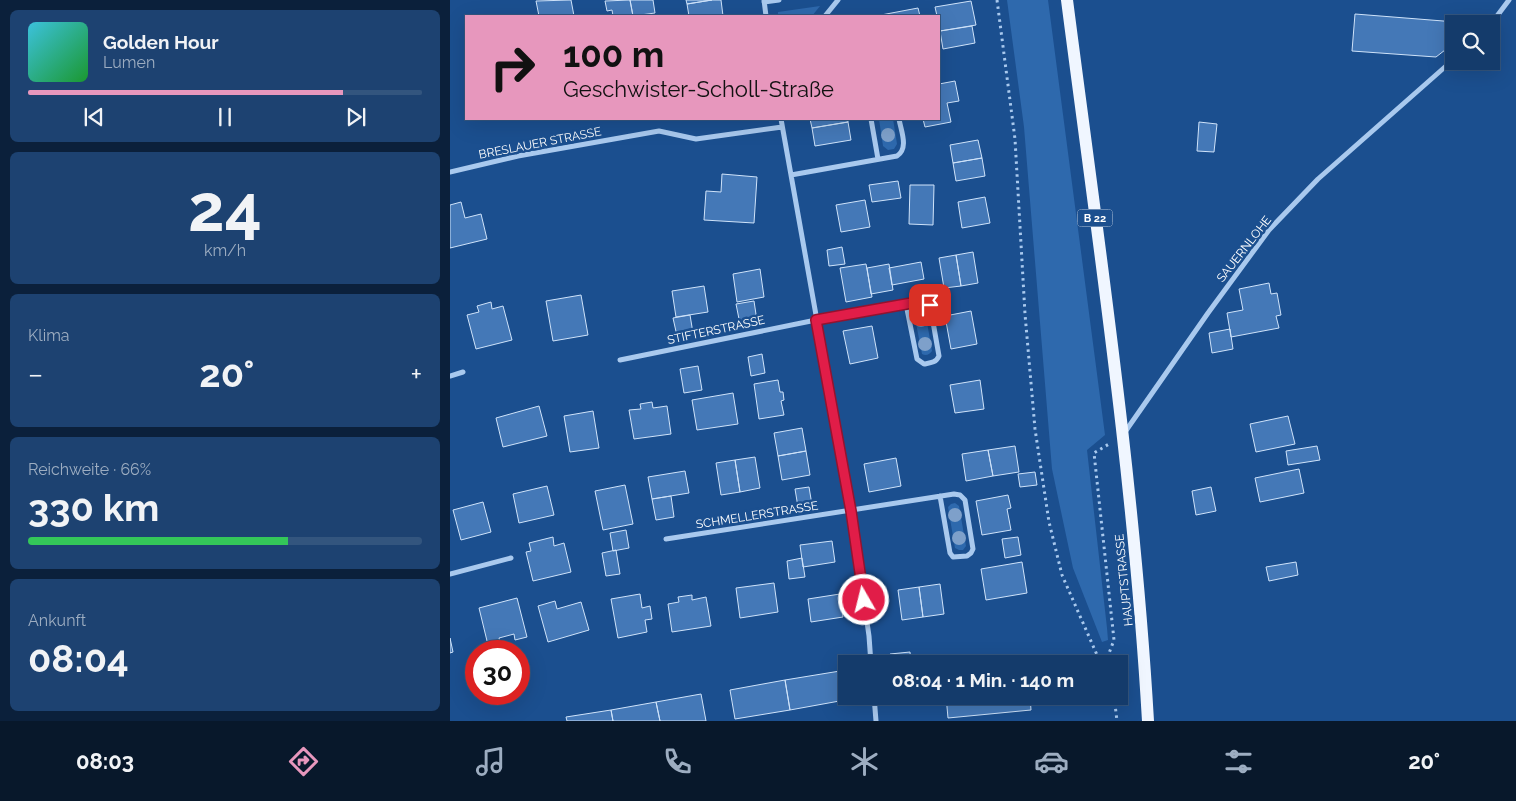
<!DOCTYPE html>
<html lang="de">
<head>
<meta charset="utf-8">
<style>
  body { margin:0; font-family:Raleway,sans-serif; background:#1d4271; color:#f1f3f6; height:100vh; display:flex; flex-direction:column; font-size:19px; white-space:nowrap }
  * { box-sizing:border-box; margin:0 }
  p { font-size:16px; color:#9dadc1 }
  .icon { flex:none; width:28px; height:28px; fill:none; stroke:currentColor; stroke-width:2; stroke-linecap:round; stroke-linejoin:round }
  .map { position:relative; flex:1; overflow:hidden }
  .panel { display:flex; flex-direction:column; gap:10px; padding:10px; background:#0b203b; width:450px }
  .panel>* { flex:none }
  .top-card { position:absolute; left:15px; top:15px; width:475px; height:105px; border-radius:0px; box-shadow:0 5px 20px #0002,0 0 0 1px #33557e; background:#e797bd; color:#111; overflow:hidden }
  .controls { position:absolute; left:995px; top:15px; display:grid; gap:10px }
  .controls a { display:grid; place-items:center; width:55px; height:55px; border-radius:0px; background:#143b6b; box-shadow:0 5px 20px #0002,0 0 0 1px #33557e; font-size:25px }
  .speed { position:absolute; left:15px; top:640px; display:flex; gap:10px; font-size:25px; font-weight:700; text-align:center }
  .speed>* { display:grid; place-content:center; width:65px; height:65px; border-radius:50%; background:#143b6b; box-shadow:0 5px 20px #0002,0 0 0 1px #33557e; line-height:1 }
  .speed .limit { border:8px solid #d22; background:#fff; color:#111 }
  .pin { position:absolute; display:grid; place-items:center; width:42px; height:42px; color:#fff; margin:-21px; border-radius:10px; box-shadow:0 2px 8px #0006 }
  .me { position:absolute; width:55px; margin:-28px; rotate:352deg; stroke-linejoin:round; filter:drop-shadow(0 0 4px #0008) }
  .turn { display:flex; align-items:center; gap:18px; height:105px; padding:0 15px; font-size:22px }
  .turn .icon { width:65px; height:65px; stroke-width:2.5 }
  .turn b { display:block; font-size:35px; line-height:42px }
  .big { font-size:38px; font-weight:700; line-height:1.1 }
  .panel .widget { flex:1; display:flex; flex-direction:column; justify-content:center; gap:8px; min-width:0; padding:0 18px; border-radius:8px; background:#1d4271 }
  .panel .dial { align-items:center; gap:0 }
  .dial b { font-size:65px; line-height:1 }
  .song { display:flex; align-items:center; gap:15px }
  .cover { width:60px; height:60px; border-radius:8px; background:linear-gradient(135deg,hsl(190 70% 55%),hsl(130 70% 35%)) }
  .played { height:5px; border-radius:2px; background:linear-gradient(90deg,#e797bd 80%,#33557e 80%) }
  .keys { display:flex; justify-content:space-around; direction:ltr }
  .heat { display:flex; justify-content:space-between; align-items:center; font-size:28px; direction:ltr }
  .charge { height:8px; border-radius:4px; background:linear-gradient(90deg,#34c759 66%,#33557e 0) }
  .trip { position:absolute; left:388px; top:655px; width:290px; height:50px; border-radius:0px; background:#143b6b; box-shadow:0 5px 20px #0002,0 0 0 1px #33557e; font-weight:700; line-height:50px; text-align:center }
  .tab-bar { display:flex; height:80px; justify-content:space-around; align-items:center; background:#08182b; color:#9dadc1 }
  .tab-bar .icon { width:35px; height:35px }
  .tab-bar .on { color:#e797bd }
  .tab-bar b { font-size:22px; color:#f1f3f6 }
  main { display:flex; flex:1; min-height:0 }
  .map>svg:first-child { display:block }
  .green { fill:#2e69ad }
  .building { fill:#4478b7; stroke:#cfe3fa }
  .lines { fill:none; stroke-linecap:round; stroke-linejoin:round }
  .path { stroke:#a9c9ee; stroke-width:3; stroke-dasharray:2.5 4; stroke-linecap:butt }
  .street { stroke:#a9c9ee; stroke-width:5 }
  .primary { stroke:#f0f6ff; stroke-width:12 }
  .tree { fill:#7ea0ca }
  .route-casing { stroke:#92132f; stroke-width:12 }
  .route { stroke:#e11d48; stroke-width:9 }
  .labels { text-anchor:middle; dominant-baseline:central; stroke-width:5; stroke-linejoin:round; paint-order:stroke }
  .shield { fill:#1b4f8f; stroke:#bbcadd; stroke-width:1 }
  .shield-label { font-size:11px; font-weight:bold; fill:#fff }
  .street-label { font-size:12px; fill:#fff; stroke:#1b4f8f }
</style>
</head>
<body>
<main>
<section class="panel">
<div class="widget">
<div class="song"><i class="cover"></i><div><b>Golden Hour</b><p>Lumen</p></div></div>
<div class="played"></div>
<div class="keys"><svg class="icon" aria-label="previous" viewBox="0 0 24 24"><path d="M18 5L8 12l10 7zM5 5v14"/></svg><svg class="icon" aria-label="pause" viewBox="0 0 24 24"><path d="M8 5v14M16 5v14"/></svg><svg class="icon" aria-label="next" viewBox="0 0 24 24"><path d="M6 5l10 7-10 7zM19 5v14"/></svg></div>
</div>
<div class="widget dial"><b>24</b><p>km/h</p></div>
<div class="widget"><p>Klima</p>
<div class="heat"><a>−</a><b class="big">20°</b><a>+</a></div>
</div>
<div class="widget"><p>Reichweite · 66%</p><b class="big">330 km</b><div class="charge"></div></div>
<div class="widget"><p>Ankunft</p><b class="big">08:04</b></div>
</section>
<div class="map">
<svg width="1066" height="721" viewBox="0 0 1066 721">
  <rect width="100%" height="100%" fill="#1b4f8f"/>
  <path class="green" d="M557,0H598L655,435L637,450L657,628L658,640L652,642L623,568L602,469L574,127Z
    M370,6L362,16H328V12Z
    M429,119H443L447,144L444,149L438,150L433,146Z
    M471,308L475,311L482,351C479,355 476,356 472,354L464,313L467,309Z
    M505,503L509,506L516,546L513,550H509L505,548L498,507L501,504Z"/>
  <path class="building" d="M121,0L124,16H89L86,1Z
    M180,0H203L205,13L183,16Z
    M180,0L183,16H163L162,10L157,11L155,1Z
    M236,0H262L237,4Z
    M262,0H271L273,16H239L237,4Z
    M521,1L526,25L490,31L489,16H487L485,7Z
    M468,8L470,16H432L431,15Z
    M905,14L1006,22L1004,24V43L986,57L902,51Z
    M522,26L525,43L493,49L490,31Z
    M505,81L509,101L497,103L501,122L475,127L473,119H489V84Z
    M360,119H398V122L362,128Z
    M398,122L401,140L365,146L362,128Z
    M749,122L767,124L764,152L747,151Z
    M528,140L532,158L503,163L500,145Z
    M532,158L535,176L506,181L503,163Z
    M272,174L307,177L304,223L254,220L256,191L271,192Z
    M448,181L451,198L422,202L419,185Z
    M460,185H484L483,225L459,224Z
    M535,197L540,223L512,228L508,202Z
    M415,200L420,227L391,232L386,205Z
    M11,202L15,218L31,214L37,239L0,248V205Z
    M392,247L395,264L379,266L377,250Z
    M523,252L528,283L511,286L506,255Z
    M506,255L511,286L494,288L489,258Z
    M471,262L474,279L442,285L439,268Z
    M416,264L422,297L396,302L390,268Z
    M439,264L443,290L421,294L417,268Z
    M310,269L314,297L287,302L283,274Z
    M819,283L821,294L827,293L831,315L826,316L829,328L781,337L777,313L793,310L789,289Z
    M254,286L258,312L226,317L222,291Z
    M131,295L138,335L103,341L96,301Z
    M304,301L307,321L290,324L286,304Z
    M41,302L42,309L53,306L62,340L26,349L17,315L29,312L27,306Z
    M521,311L527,344L501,349L495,316Z
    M240,315L243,333L227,336L223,318Z
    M422,326L428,358L400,364L393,331Z
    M780,329L783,349L762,353L759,333Z
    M312,354L315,373L301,376L298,357Z
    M248,366L252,390L234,393L230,369Z
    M328,380L330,392H333L334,400L331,401L334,415L309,419L304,384Z
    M530,380L534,409L505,413L500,385Z
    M283,393L288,424L247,430L242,400Z
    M202,402L203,408L217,406L221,434L184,439L179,410L191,409L190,404Z
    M89,406L97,436L53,447L46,418Z
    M143,411L149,448L120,452L114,416Z
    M838,416L845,444L806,452L800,424Z
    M352,428L356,451L328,456L324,433Z
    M565,446L569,472L543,476L538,450Z
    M867,446L870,460L838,465L836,451Z
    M538,450L543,476L516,481L512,454Z
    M356,451L360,475L332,480L328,456Z
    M305,457L310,488L290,492L285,460Z
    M446,458L451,486L419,492L414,464Z
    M285,460L290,492L271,495L266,463Z
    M849,469L854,493L810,502L805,478Z
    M235,471L239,493L202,499L198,477Z
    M585,472L587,485L570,487L568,474Z
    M175,485L183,524L153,530L145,491Z
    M97,486L104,515L69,523L63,494Z
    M359,487L362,505L348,507L345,489Z
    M761,487L766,511L746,515L742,491Z
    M558,495L561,508L557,509L561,530L532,535L526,501Z
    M221,496L224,517L206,520L202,499Z
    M33,502L41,532L11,540L3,510Z
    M176,530L179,548L163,551L160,533Z
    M103,537L104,546L114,543L121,572L83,581L76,552L81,551L79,543Z
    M568,537L571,555L555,558L552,539Z
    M382,541L385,562L353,567L350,545Z
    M166,550L170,574L156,576L152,553Z
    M352,558L355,577L339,579L337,561Z
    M572,562L577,593L536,600L531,569Z
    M846,562L848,575L819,581L816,567Z
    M324,583L328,612L290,618L286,588Z
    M490,584L494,614L473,617L469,587Z
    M469,587L473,617L452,620L448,590Z
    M190,594L192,608L200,606L202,619L195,620L197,632L168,638L161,599Z
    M390,594L393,617L361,622L358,599Z
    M242,595V600L256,597L261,626L222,632L218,604L229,602L228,597Z
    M67,598L77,637L65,640L64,634L49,638L50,642L38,645L29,608Z
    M105,601L107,609L131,602L139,630L98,642L88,606Z
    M0,638L3,652L0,653Z
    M460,652L461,664H441L440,654Z
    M576,661V664H553Z
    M390,671L395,700L340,710L335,680Z
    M335,680L340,710L285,719L280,690Z
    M251,694L256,721H210L206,702Z
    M444,696H480L445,700Z
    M496,696H580L581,710L498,718Z
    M206,702L210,721H163L161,710Z
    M161,710L163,721H117L116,717Z"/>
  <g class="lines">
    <path class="path" d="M547,0L565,139L575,314L585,429L599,522L612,575L651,664
      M655,664L664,640L644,453L659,444
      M664,696L667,721"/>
    <path class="street" d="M314,0L316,16
      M314,2L329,0
      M375,16L388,0
      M1041,24L1059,0
      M331,119L401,511L419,636L421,664
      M421,119L428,159
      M0,172L68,156L209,131L246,139L332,127
      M341,175L447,156C459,148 451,131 449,119
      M170,360L366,320L473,301L477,302L480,305L489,356C486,363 480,363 474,364L467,359L456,304
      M0,376L13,372
      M675,432L758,313L819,230L868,179L1004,59
      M216,539L504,494L510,495L515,500L523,549L521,553L517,556L503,557L500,553L490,496
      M0,574L61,558
      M424,696L426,721"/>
    <path class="primary" d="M617,0C648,240 684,480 698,721"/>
  </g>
  <g class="tree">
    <circle cx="438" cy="135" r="7"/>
    <circle cx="471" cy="320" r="7"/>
    <circle cx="475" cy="344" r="7"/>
    <circle cx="505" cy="515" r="7"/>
    <circle cx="509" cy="538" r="7"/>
  </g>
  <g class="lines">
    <defs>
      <path id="route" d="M414,600L401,511L366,320L473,301L477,302L480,305"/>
    </defs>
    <use href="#route" class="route-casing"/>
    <use href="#route" class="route"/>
  </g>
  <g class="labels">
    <rect class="shield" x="627.5" y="209.5" width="35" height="17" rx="4"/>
    <g class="shield-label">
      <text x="645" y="218">B 22</text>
    </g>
    <g class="street-label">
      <text transform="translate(90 143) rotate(-11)">BRESLAUER STRASSE</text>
      <text transform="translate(794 249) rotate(-52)">SAUERNLOHE</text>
      <text transform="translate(266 330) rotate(-12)">STIFTERSTRASSE</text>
      <text transform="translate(307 515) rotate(-9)">SCHMELLERSTRASSE</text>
      <text transform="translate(674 580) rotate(-96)">HAUPTSTRASSE</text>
    </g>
  </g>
</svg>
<div class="controls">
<a><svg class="icon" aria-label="search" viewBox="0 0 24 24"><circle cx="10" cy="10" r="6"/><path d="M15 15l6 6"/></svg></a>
</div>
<div class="speed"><div class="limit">30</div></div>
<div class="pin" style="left:480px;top:305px;background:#d93025"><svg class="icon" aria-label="arrive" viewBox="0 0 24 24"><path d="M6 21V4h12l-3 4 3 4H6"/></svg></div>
<svg class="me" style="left:414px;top:600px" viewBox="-20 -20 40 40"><circle r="17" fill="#e11d48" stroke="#fff" stroke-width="3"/><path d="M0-11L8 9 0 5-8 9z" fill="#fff"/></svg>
<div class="trip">08:04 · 1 Min. · 140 m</div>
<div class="top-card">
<div class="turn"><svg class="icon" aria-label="right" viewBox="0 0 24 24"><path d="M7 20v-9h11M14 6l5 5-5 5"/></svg><div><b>100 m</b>Geschwister-Scholl-Straße</div></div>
</div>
</div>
</main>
<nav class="tab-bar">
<b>08:03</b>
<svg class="icon on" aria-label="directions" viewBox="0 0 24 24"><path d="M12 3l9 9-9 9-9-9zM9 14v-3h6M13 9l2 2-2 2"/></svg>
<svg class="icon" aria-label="music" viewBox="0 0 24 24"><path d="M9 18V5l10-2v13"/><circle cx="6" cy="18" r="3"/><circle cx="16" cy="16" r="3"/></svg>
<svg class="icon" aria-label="phone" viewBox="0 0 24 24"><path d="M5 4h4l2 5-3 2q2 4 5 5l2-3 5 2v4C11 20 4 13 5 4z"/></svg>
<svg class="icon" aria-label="climate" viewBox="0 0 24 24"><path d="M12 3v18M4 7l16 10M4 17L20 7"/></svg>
<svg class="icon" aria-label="car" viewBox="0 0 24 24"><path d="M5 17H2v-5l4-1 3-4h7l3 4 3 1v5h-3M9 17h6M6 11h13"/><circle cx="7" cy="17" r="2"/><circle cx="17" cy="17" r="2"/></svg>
<svg class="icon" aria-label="filters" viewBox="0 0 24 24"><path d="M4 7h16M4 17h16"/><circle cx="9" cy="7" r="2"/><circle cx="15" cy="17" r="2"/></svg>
<b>20°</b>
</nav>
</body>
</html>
